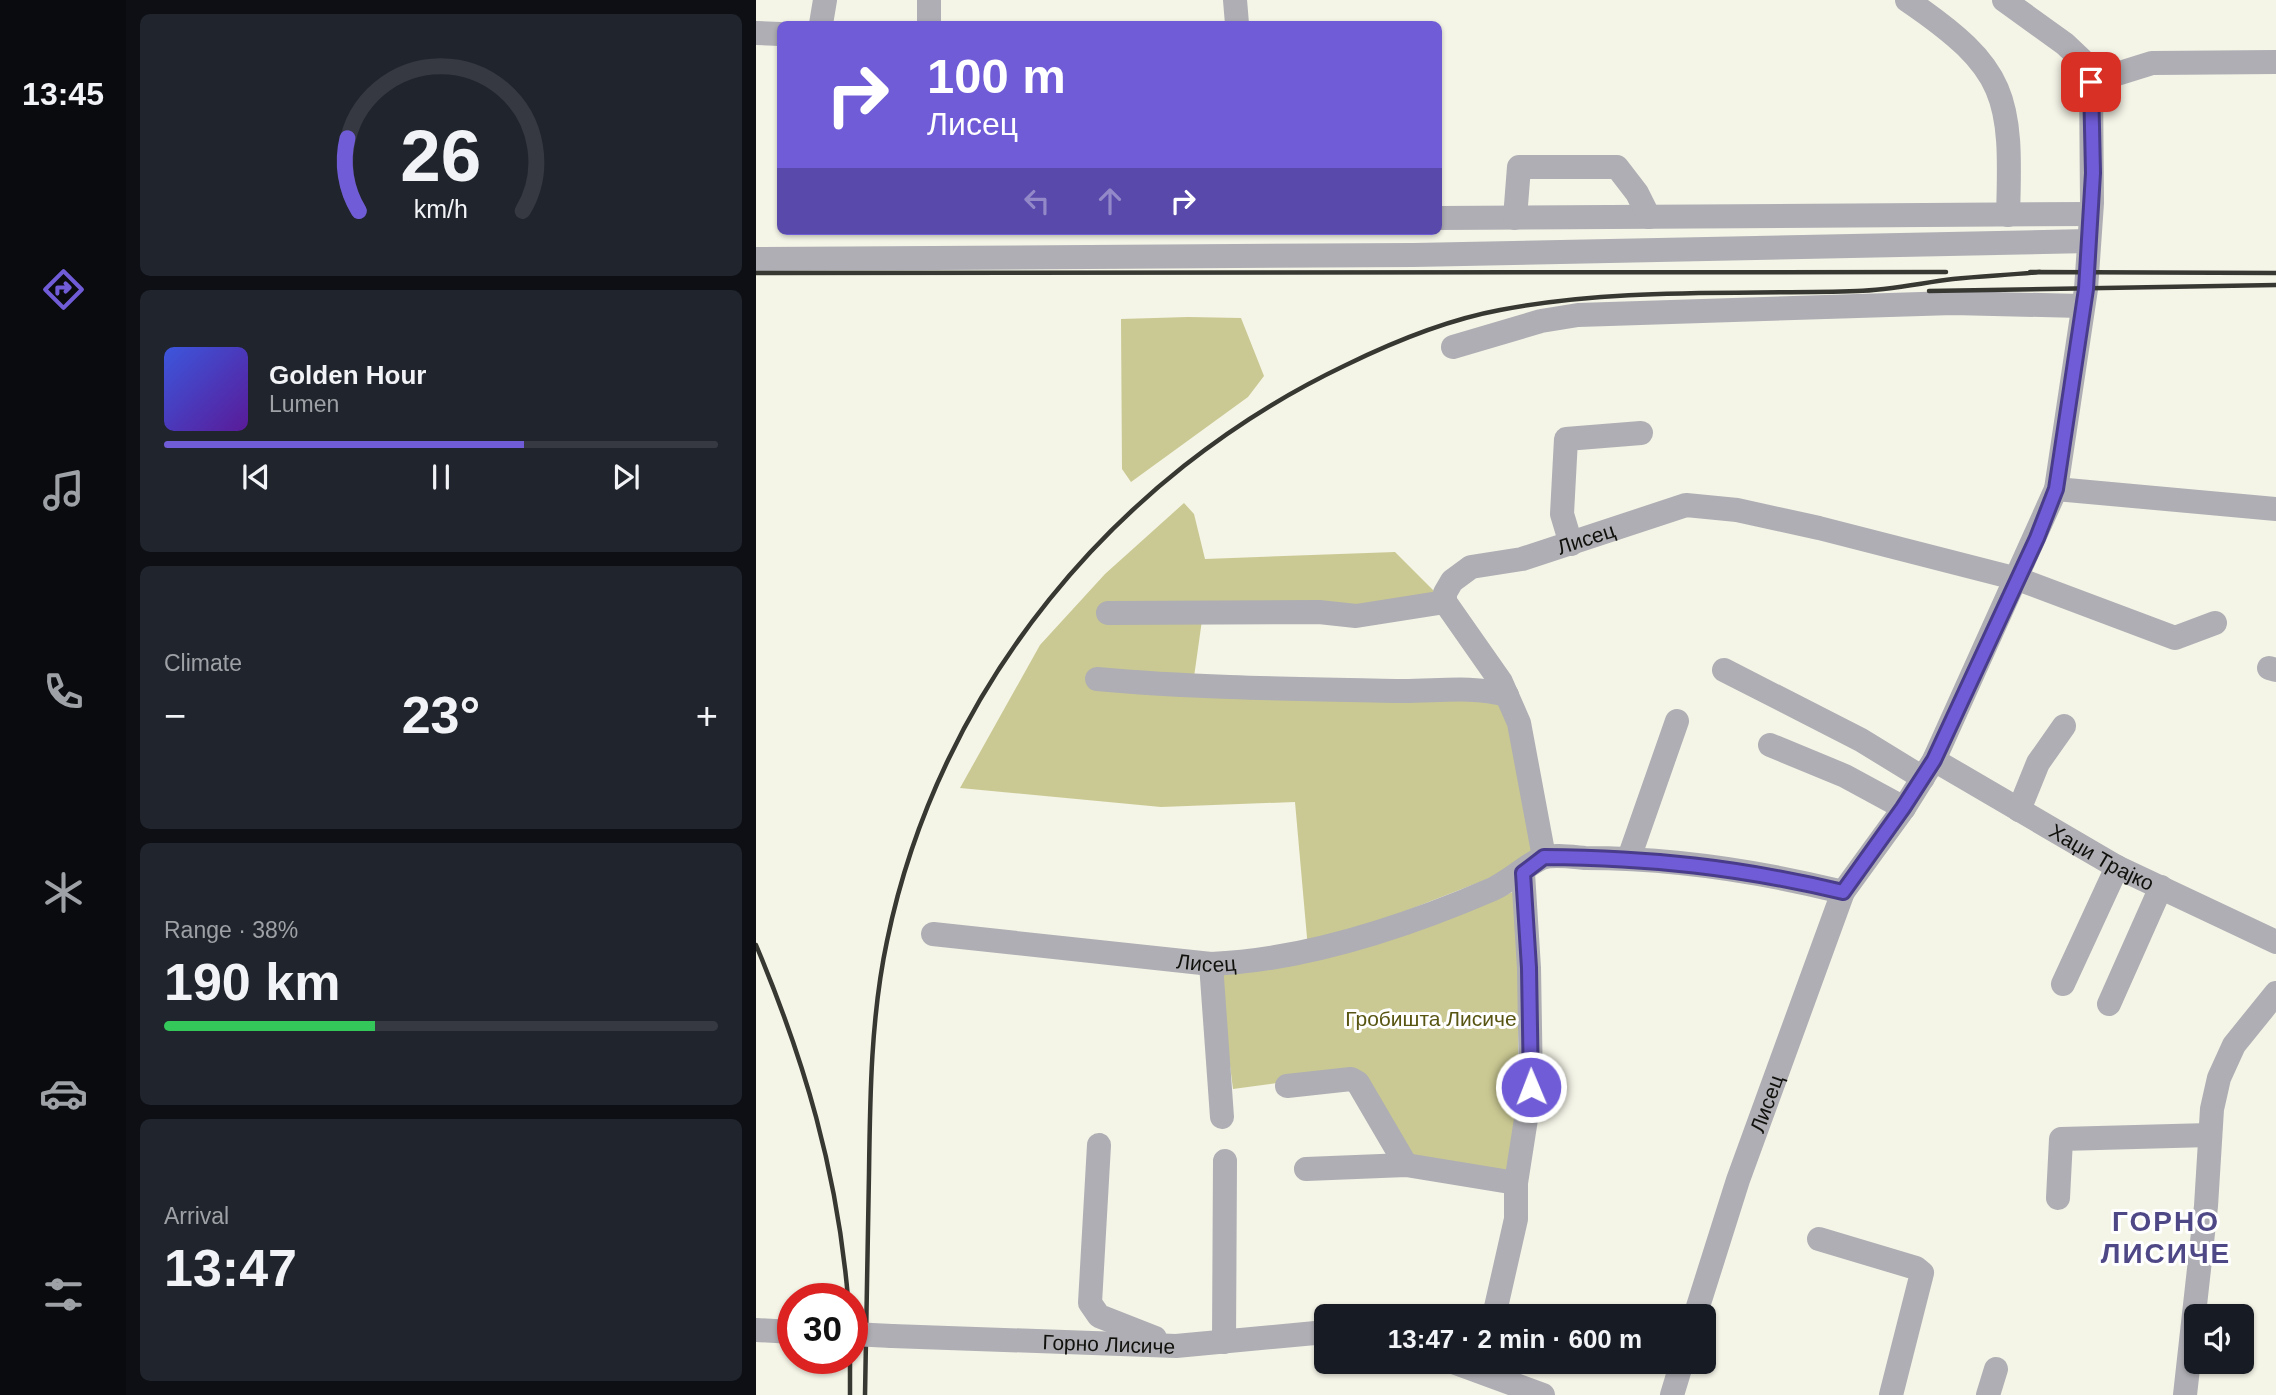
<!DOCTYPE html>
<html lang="en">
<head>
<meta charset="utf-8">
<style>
  body { margin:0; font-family:Arial,sans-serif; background:#20242c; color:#f1f3f6; height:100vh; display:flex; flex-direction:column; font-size:26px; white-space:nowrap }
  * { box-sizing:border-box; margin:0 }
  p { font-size:23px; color:#9ea1a6 }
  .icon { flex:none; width:38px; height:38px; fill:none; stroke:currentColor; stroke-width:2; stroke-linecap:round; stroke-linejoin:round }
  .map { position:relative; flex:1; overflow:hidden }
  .side { display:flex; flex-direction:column; gap:14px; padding:14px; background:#0d0f14; width:630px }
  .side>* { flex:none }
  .top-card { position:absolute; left:21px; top:21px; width:665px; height:214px; border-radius:10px; box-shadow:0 2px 5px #0004; background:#705cd6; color:#fff; overflow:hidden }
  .buttons { position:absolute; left:1428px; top:1304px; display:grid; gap:14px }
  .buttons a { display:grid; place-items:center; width:70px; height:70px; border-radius:10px; background:#171b24; box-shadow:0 2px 5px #0004; font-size:35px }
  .speed { position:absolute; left:21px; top:1283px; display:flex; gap:14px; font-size:35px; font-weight:700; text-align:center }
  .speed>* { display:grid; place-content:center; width:91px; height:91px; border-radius:50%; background:#171b24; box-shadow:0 2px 5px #0004; line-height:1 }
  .speed .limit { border:10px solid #d22; background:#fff; color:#111 }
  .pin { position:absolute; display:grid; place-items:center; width:60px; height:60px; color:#fff; margin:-30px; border-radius:14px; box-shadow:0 4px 10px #0006 }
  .me { position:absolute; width:77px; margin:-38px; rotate:359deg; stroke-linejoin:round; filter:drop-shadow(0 0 5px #0008) }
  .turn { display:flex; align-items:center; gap:24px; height:147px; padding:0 35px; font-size:32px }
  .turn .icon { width:91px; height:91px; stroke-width:2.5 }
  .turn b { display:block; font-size:49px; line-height:60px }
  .lanes { display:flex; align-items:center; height:66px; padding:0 35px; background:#0003; justify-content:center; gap:35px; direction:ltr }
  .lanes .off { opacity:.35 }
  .big { font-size:52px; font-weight:700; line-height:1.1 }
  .side .tile { flex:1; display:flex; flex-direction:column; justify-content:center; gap:10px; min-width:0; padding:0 24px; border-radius:10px; background:#20242c }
  .side .dial { align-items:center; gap:0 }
  .dial svg { height:182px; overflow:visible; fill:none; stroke:#363941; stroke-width:7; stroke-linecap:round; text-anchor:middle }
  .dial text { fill:#f1f3f6; stroke:none }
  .song { display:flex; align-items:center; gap:21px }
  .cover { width:84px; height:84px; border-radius:10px; background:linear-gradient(135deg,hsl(230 70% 55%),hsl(270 70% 35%)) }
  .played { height:7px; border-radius:4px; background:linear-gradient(90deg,#705cd6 65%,#363941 65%) }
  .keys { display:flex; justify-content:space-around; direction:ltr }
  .heat { display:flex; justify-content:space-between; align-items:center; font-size:38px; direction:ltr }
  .charge { height:10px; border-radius:5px; background:linear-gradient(90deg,#34c759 38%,#363941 0) }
  .trip { position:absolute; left:558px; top:1304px; width:402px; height:70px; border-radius:10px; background:#171b24; box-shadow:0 2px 5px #0004; font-weight:700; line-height:70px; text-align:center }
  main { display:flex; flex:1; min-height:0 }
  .tabs { display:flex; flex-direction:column; width:126px; justify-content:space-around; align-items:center; background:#090b0e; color:#9ea1a6 }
  .tabs .icon { width:49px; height:49px }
  .tabs .on { color:#705cd6 }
  .tabs b { font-size:32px; color:#f1f3f6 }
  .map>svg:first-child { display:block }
  .green { fill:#cac993 }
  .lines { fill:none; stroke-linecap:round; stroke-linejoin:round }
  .minor { stroke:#aeaeb4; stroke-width:24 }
  .rail { stroke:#383833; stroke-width:4.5 }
  .minor-bridge { stroke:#aeaeb4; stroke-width:24 }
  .route-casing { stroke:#493c8b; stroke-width:18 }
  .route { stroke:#705cd6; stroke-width:12 }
  .labels { text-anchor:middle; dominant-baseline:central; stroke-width:6; stroke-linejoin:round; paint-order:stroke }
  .street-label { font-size:21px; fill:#10100c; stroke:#fff }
  .park-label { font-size:21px; fill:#585512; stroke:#fff }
  .district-label { font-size:28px; font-weight:bold; letter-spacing:2px; fill:#4f4886; stroke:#fff }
</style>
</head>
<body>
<main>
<nav class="tabs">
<b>13:45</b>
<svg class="icon on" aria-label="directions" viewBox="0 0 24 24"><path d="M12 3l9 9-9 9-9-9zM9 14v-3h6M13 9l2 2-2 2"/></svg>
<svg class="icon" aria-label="music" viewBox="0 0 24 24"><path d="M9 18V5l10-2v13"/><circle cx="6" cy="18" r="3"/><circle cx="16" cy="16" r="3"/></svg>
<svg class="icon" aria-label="phone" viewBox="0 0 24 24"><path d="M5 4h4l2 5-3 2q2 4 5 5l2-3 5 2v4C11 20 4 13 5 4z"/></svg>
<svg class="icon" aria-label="climate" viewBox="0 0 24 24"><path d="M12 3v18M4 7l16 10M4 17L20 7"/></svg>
<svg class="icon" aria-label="car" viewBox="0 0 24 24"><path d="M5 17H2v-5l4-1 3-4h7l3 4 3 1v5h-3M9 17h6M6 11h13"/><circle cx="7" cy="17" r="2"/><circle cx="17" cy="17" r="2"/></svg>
<svg class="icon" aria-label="filters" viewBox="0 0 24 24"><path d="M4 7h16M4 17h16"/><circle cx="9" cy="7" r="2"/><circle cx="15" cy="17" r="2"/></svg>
</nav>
<section class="side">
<div class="tile dial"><svg viewBox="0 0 100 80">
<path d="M14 69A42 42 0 1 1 86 69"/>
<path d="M14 69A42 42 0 0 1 9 37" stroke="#705cd6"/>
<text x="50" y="56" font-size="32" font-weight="700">26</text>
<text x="50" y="72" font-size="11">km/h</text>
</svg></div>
<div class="tile">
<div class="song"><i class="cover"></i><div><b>Golden Hour</b><p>Lumen</p></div></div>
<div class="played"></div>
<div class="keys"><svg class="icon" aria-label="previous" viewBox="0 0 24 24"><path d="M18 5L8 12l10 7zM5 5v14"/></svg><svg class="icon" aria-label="pause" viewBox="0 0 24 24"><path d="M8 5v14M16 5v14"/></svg><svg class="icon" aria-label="next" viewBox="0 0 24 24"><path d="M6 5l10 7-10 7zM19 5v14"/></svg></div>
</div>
<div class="tile"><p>Climate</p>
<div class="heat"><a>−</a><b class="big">23°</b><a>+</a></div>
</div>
<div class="tile"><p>Range · 38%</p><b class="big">190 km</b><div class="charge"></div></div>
<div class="tile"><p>Arrival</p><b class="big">13:47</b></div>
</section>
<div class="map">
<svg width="1520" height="1395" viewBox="0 0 1520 1395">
  <rect width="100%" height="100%" fill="#f4f4e7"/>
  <path class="green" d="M432,317L485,318L508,376L492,397L375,482L366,469L365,319Z
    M428,503L438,514L449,559L639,552L689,602L447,613L437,684L751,695L788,857L552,949L539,802L405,807L204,788L284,645L349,574Z
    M762,890V1110L751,1171L666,1164L579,1075L477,1089L462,970L681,922Z"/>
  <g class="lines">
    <g class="minor">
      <path d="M479,0L481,24"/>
      <path d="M1151,0C1252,69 1256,96 1252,215"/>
      <path d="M65,24L69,0"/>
      <path d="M173,24V0"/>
      <path d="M0,33L24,34"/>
      <path d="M1335,82L1396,63L1520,62"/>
      <path d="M682,218L1335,214"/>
      <path d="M759,218L763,167H861L881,193L893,217"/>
      <path d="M0,259L657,255L1333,241"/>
      <path d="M697,347L785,321L822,315L1197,303L1325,306"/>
      <path d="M1300,489L1520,509"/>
      <path d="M815,544L806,514L810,439L885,433"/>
      <path d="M352,613L563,612L600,616L689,602"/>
      <path d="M1513,668L1520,670"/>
      <path d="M968,670L1105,740L1167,778"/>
      <path d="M341,679C440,688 541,689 640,691C678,692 712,685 751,695"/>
      <path d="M1014,745L1089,776L1148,808"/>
      <path id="s1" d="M1178,760L1361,867L1520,942"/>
      <path d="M1263,810L1282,763L1308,726"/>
      <path id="s2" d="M788,857L763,723L745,682L689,602V593L696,581L715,567L766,559L930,505L981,510L1063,528L1262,579L1419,638L1459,623"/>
      <path d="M873,858L921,721"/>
      <path id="s3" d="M177,934L455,964C551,960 649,927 737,889C754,881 771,865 786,858C797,854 817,857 829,858C916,858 1002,871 1087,892"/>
      <path d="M455,964L466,1117"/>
      <path d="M1307,984L1361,867"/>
      <path d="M1353,1004L1405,887"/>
      <path d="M531,1086L595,1079L602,1083L650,1165"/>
      <path d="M343,1145L334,1303L343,1316L399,1338"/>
      <path d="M550,1169L650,1165L760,1183"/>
      <path d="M1302,1198L1305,1139L1454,1135"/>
      <path d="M1063,1239L1160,1268L1166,1273L1135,1395"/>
      <path d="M738,1316L760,1219V1183L775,1087L773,968L767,873"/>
      <path id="s4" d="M939,1316L982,1180L1087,892L1148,808L1178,760L1300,489L1330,289L1336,203L1335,82L1328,62L1309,44L1248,0"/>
      <path d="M0,1330L37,1332"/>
      <path id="s5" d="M136,1336L420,1346L570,1332"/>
      <path d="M468,1342L469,1161"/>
      <path d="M697,1362L787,1395"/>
      <path d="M916,1395L926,1362"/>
      <path d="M1232,1395L1240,1369"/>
      <path d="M1429,1395L1450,1206L1456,1109L1463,1078L1478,1045L1520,993"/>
    </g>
    <path class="rail" d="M1274,272L1520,273
      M0,273L1190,272
      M1173,291L1520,285
      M0,945C49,1062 81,1171 92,1298
      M94,1395V1358
      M109,1395C111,1321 112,1247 113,1173C114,1096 115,1016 131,941C183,688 359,475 590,365C639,341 690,320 744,310C863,287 982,295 1101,291C1133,290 1165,283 1197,279C1226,276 1255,275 1284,272"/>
    <path class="minor-bridge" d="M96,1334L136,1336"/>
  </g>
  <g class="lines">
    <defs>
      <path id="route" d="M775,1087L773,968L767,873L788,857C895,858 982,867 1087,892L1147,808L1178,760L1281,538L1300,489L1330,289L1337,173L1335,82"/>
    </defs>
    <use href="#route" class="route-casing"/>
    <use href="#route" class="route"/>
  </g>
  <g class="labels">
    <g class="street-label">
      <text stroke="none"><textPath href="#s2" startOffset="444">Лисец</textPath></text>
      <text stroke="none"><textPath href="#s1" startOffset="194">Хаџи Трајко</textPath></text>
      <text stroke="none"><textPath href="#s3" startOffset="275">Лисец</textPath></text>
      <text stroke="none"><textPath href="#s4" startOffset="224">Лисец</textPath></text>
      <text stroke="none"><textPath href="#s5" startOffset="217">Горно Лисиче</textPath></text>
    </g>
    <g class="park-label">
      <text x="675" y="1018">Гробишта Лисиче</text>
    </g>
    <g class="district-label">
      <text x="1410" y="1221">ГОРНО<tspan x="1410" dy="32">ЛИСИЧЕ</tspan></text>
    </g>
  </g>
</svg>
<div class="buttons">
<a><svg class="icon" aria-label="sound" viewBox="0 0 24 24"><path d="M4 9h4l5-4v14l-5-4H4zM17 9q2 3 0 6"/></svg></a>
</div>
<div class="speed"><div class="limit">30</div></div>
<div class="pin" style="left:1335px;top:82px;background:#d93025"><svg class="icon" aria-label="arrive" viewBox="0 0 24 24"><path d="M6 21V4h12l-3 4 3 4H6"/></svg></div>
<svg class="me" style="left:775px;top:1087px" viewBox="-20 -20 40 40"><circle r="17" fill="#705cd6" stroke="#fff" stroke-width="3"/><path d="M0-11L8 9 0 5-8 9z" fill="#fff"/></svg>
<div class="trip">13:47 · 2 min · 600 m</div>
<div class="top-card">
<div class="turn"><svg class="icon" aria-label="right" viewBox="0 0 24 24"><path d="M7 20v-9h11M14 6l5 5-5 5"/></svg><div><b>100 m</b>Лисец</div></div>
<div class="lanes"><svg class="icon off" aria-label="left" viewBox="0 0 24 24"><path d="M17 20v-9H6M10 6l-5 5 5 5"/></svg><svg class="icon off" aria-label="ahead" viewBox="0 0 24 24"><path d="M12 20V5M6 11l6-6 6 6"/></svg><svg class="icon" aria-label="right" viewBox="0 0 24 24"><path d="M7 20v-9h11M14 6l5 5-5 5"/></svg></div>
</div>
</div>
</main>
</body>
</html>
